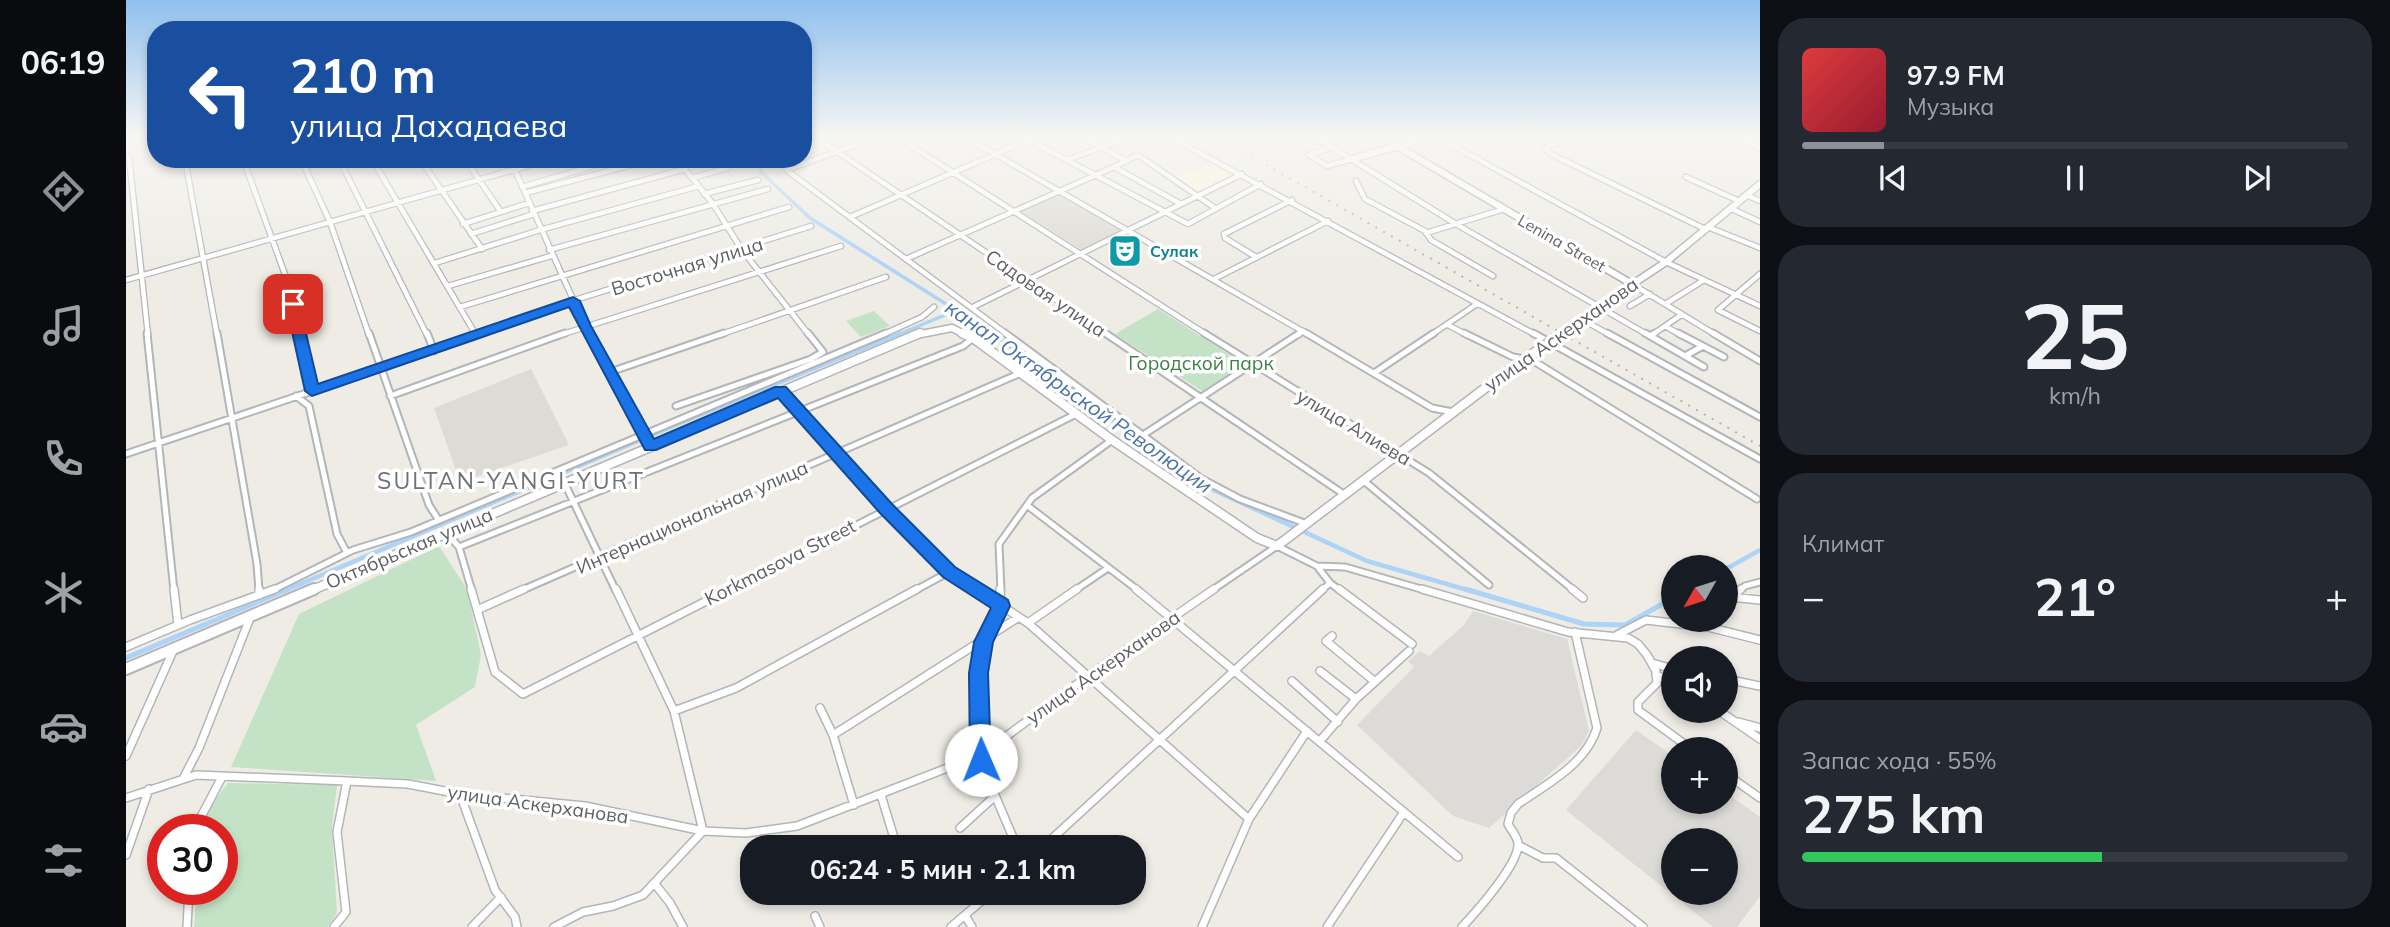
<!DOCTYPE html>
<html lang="ru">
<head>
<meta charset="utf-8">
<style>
  body { margin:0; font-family:Mulish,sans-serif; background:#242831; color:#f1f3f6; height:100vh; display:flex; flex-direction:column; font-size:26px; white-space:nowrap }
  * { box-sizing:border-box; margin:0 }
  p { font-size:23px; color:#9ea1a6 }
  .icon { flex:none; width:38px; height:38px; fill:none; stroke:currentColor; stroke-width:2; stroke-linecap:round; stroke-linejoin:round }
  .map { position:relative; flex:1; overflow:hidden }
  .drawer { display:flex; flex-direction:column; gap:18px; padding:18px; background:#0d0f14; width:630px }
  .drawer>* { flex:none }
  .top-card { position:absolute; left:21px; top:21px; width:665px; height:147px; border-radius:28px; box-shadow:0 4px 10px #0003; background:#1a4fa0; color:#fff; overflow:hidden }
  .needle { width:46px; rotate:231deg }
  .controls { position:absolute; left:1535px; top:555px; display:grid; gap:14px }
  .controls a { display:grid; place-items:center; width:77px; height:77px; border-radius:50%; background:#171b24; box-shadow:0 4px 10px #0003; font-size:35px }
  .speed { position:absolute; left:21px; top:814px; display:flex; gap:14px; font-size:35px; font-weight:700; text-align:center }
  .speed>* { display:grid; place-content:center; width:91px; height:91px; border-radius:50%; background:#171b24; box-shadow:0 4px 10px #0003; line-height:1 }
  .speed .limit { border:10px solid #d22; background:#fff; color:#111 }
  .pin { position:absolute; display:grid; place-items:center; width:60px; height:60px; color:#fff; margin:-30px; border-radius:14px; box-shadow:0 4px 10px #0006 }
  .me { position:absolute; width:77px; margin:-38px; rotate:359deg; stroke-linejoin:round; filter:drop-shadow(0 0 5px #0008) }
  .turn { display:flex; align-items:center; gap:24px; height:147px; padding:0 28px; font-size:32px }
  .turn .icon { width:91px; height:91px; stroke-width:2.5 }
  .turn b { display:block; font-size:49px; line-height:60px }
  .big { font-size:52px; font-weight:700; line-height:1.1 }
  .drawer .tile { flex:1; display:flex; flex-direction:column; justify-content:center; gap:10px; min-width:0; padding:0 24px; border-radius:28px; background:#242831 }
  .drawer .dial { align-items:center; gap:0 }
  .dial b { font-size:91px; line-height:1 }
  .song { display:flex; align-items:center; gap:21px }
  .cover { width:84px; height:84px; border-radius:10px; background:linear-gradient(135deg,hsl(0 70% 55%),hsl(350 70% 35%)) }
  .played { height:7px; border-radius:4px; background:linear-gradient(90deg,#8c9099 15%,#363941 15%) }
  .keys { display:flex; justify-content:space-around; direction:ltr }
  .heat { display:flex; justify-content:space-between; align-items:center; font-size:38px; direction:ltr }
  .charge { height:10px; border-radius:5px; background:linear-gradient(90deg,#34c759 55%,#363941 0) }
  .trip { position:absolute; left:614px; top:835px; width:406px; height:70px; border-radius:28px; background:#171b24; box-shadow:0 4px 10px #0003; font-weight:700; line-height:70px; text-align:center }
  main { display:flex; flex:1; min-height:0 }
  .tab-bar { display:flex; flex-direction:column; width:126px; justify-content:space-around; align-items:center; background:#090b0e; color:#9ea1a6 }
  .tab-bar .icon { width:49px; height:49px }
  .tab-bar .on { color:#8c9099 }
  .tab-bar b { font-size:32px; color:#f1f3f6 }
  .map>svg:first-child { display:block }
  .commercial { fill:#fbf5de }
  .industrial { fill:#dddbd7; fill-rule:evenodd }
  .education { fill:#dedbd4 }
  .green { fill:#c4e3c6 }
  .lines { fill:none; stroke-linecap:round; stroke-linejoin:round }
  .canal-far2 { stroke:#add3f7; stroke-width:3.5 }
  .canal-far1 { stroke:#add3f7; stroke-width:4.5 }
  .canal { stroke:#add3f7; stroke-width:5 }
  .street-far2-casing { stroke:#b2b5b9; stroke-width:7 }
  .street-far1-casing { stroke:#b2b5b9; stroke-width:9 }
  .street-casing { stroke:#b2b5b9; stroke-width:10 }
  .secondary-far2-casing { stroke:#b2b4b9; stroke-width:9 }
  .secondary-far1-casing { stroke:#b2b4b9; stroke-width:11 }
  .secondary-casing { stroke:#b2b4b9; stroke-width:14 }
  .street-far2 { stroke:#fff; stroke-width:4.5 }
  .street-far1 { stroke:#fff; stroke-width:5 }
  .street { stroke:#fff; stroke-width:7 }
  .secondary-far2 { stroke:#fff; stroke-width:6 }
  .secondary-far1 { stroke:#fff; stroke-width:8 }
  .secondary { stroke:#fff; stroke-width:10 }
  .rail { stroke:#b3b4b4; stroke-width:2; stroke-dasharray:2 7; stroke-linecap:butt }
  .secondary-bridge-far1-casing { stroke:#b2b4b9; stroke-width:9; stroke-linecap:butt }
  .secondary-bridge-casing { stroke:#b2b4b9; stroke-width:11; stroke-linecap:butt }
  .secondary-bridge-far1 { stroke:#fff; stroke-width:6 }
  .secondary-bridge { stroke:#fff; stroke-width:8 }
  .route { fill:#1a73e8; stroke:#114b97; stroke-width:2 }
  .labels { text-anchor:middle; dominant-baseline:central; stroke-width:7; stroke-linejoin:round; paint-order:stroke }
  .far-street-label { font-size:16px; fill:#5d6064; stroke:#fff }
  .far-culture-label { font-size:16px; font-weight:bold; fill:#0d838f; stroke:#fff; text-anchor:start }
  .street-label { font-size:19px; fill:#5d6064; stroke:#fff }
  .park-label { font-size:19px; fill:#3e8245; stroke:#fff }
  .water-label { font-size:21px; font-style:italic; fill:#4b73a7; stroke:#fff }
  .quarter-label { font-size:23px; letter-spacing:2px; fill:#6e7276; stroke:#fff }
</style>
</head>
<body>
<main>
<nav class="tab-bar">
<b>06:19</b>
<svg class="icon on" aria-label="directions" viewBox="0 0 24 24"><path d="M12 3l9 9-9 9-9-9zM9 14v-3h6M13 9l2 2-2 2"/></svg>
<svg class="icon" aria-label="music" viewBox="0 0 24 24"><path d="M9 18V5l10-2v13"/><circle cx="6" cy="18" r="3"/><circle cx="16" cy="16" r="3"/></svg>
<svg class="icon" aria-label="phone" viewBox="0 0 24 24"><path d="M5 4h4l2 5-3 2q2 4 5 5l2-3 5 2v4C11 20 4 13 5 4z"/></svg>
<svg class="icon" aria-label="climate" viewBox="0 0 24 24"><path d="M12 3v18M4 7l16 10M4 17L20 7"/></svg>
<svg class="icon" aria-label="car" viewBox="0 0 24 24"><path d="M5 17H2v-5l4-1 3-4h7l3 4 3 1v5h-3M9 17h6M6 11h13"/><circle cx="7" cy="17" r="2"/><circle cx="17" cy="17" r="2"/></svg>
<svg class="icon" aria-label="filters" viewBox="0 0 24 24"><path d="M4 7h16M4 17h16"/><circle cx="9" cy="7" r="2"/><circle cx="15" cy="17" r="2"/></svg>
</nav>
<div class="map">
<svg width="1634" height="927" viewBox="0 0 1634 927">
  <rect width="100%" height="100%" fill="#eeece5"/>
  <path class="commercial" d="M1092,162L1114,174L1070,193L1047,178Z"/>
  <path class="industrial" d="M1347,611L1441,639L1463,731L1456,745L1363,828L1327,816L1231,725L1288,667L1282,661L1294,651L1303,656L1338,625Z
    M1510,730L1547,756V802H1600V793L1634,817V896L1611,927H1587L1440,810ZM1547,840H1600V892H1547Z"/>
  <path class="education" d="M932,194L995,231L956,250L894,211Z
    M405,369L443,445L334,482L308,408Z"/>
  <path class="green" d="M1032,309L1118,364L1076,391L989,334Z
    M748,311L764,326L735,337L720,321Z
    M313,546L341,589L355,655L349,687L290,725L310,781L105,767L173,614Z
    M102,783L211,785L206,827L211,913L202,927H68L71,889H96V830L70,829V824Z"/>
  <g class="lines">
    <path class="canal-far2" d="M635,159V172L684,218L869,335
      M771,335L831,310"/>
    <path class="canal-far1" d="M866,333L1075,484L1241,561L1345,591
      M1600,569L1634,550
      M158,591L554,423L775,333"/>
    <path class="canal" d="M1339,589L1458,624L1499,625L1547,598
      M0,658L162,589"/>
    <defs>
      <path id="street-far2" d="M691,138L982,335
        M773,138L1081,335
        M841,138L1183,335
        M899,138L1062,224L1135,184
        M957,138L999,160
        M1046,138L1410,335
        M1191,138L1330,224L1522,335
        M1257,138L1271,146
        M1313,138L1540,262L1634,306
        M1443,138L1419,148L1425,154L1579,229
        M1207,147L1183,155L1201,166L1226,159
        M3,157L22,335
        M59,159L91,335
        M117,159L161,280L173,335
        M175,159L204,222L243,335
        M213,159L301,335
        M246,159L350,335
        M294,159L356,249
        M339,159L375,212
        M384,159L463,335
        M551,159L587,204L616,250L683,335
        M654,159L663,172L882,335
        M941,160L1001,138
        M178,167L205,159
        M661,170L747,138
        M1560,177L1613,201
        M566,178L602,168
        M1230,181L1239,199L1299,231L1305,240L1367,276
        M396,187L471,165L503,159
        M399,193L513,163L514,159
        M578,194L632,180
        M1620,195L1634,201
        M1055,204L988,167L1012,155L1089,208
        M1604,208L1634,222
        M406,211L559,169
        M724,217L907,138
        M337,224L403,203
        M1582,227L1634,248
        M1300,233L1378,209
        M345,234L408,214
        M423,250L642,189
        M1130,257L1099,238L1098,234L1166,200
        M780,259L988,167
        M309,263L414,230L573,186
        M1634,274L1592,310L1634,331
        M1088,279L1202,221
        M0,280L426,159
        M1506,284L1590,335
        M322,286L425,256
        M1541,303L1578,280
        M1504,306L1524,294
        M334,307L663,207
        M847,307L1116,174
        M1459,321L1484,335
        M1322,325L1341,335
        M1539,326L1555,335
        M353,335L449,300L685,226
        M434,335L715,246
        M593,335L760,277
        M756,335L796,317L808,307
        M1172,335L1177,331
        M1305,335L1351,304
        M1526,335L1555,315"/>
      <path id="street-far1" d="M21,333L48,591
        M91,333L131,564L133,591
        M173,333L186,391
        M243,333L303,505L312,519
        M301,333L308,351
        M462,333L525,446
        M879,333L1076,479L1114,499L1181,524
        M979,333L1219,495
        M1078,333L1303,473L1449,591
        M1180,333L1306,408L1327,412
        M1338,333L1387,357L1406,360L1631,499
        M1407,333L1634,459
        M1481,333L1634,417
        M1519,333L1578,367
        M1552,333L1598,357
        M1587,333L1634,361
        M1524,336L1529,333
        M1559,356L1577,346
        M484,372L598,333
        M1248,373L1308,333
        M655,391C714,457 779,544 853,591
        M170,396L183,406L211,534L221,553
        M264,396L439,333
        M550,406L685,359L697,352L682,333
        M1017,435L1174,333
        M0,454L358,333
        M1238,481L1363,585
        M438,482L490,591
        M902,506L1013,591
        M320,532L333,547L346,591
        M333,547L837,346L847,338
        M1191,566L1219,567L1302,591
        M145,591L227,550L285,532L760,333
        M394,591L897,372
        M600,591L950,414
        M788,591L823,572
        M875,591L873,544L906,498L986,440
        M948,591L982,568
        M1085,591L1151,546L1191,566L1204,583L1215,591
        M1195,591L1204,583
        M1613,591L1619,586L1634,582"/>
      <path id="street" d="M48,589L52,625
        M133,589V595
        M345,589L369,672L397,694L604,589
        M850,589L902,623L1123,819
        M874,589L875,606L857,642L852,673L854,760L891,847
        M1010,589L1332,857
        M1213,589L1286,644
        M1296,589L1442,632L1502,638L1512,644L1521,655L1530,671L1531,683L1512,702V710L1565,749
        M1446,589L1457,598
        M1605,597L1634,600
        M1600,602L1615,589
        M351,610L398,589
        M902,623L951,589
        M1570,624L1634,640
        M1491,635L1520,620L1564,625L1578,620
        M1206,636L1200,641L1248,681
        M0,647L64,620L149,589
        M1526,663L1547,669
        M1194,671L1230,699
        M1530,675L1547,683
        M1600,679L1634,686
        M1166,681L1212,722
        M694,708L707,735
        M1592,710L1634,739
        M548,711L610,688L791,589
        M1612,722L1634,728
        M1194,741L1230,699L1283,651
        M0,756L47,651
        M1600,774L1634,798
        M57,779L73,748L124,618
        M334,794L369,890L389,917L391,927
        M755,795L769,841L761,847
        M0,798L70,775L221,781L282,784L334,794L459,806L577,831L620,833L671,826L855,755L962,676L1088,589
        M728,805L707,735L893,617
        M834,828L869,796
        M68,830L96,777
        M1392,845L1417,858H1430L1517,927
        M917,847L1197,589
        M0,855L23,789
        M529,884L544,903L557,927
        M839,915L846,927
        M689,916L694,927
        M61,927L63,889
        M208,927L220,912L211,832L221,781
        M346,927L375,897
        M428,927L457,912L487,906L517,895L577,831L548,711L490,589
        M825,927L866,892
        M1076,927L1123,819L1181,731
        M1201,927L1278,812
        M1336,927C1350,912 1393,864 1392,844C1392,837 1385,830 1382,824L1385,813L1392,804C1421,784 1460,764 1471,728L1449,632"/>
      <path id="secondary-far2" d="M1615,138L1634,147
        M1271,146L1506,284
        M1226,159L1301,138
        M1478,303L1540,262L1634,184
        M790,335L826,328L840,335"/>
      <path id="secondary-far1" d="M836,333L847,338L986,440L1131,538L1151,546L1379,373
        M184,591L794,333"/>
      <path id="secondary" d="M0,669L188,589"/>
    </defs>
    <use href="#street-far2" class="street-far2-casing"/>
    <use href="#street-far1" class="street-far1-casing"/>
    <use href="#street" class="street-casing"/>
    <use href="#secondary-far2" class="secondary-far2-casing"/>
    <use href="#secondary-far1" class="secondary-far1-casing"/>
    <use href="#secondary" class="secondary-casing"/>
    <use href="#street-far2" class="street-far2"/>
    <use href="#street-far1" class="street-far1"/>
    <use href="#street" class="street"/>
    <use href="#secondary-far2" class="secondary-far2"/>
    <use href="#secondary-far1" class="secondary-far1"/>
    <use href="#secondary" class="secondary"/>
    <path class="rail" d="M1093,138L1634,446"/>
    <defs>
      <path id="secondary-bridge-far1" d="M1433,335L1478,303"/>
      <path id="secondary-bridge" d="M1379,373L1436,333"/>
    </defs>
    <use href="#secondary-bridge-far1" class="secondary-bridge-far1-casing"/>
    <use href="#secondary-bridge" class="secondary-bridge-casing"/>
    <use href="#secondary-bridge-far1" class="secondary-bridge-far1"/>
    <use href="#secondary-bridge" class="secondary-bridge"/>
  </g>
  <linearGradient id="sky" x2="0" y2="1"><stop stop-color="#90c0ee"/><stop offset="0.51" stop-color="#f7f6f3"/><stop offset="1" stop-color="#f7f6f3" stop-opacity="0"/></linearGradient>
  <rect width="1634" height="268" fill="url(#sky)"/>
  <path class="route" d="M447,297L454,301L465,326L528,439L649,387H660L766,504L829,567L882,600L884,606L867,642L862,673L865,760L862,767L855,770L847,767L844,760L843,673L848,642L865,608L817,577L754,513L652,398L530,450H519L443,307L186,396L179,391L160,304L167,300L173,304L192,384Z"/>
  <defs>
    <symbol id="theatre-square" viewBox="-11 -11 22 22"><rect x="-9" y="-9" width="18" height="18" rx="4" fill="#0f9aa8" stroke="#fff"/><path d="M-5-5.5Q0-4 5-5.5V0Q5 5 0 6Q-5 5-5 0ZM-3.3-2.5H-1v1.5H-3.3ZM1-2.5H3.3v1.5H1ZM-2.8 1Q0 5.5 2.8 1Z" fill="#fff"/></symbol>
  </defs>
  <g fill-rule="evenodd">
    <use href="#theatre-square" x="980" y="232" width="38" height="38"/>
  </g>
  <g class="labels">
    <g class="far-street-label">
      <text transform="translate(1436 243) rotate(30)">Lenina Street</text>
    </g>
    <g class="far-culture-label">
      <text x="1024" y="251">Сулак</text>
    </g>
    <g class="street-label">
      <text transform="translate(561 266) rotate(-17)">Восточная улица</text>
      <text transform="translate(920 293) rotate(34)">Садовая улица</text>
      <text transform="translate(1435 334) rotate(-35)">улица Аскерханова</text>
      <text transform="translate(1228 427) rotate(31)">улица Алиева</text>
      <text transform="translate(566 517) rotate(-24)">Интернациональная улица</text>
      <text transform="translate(283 548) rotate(-23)">Октябрьская улица</text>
      <text transform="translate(654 562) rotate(-27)">Korkmasova Street</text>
      <text transform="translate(977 667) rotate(-35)">улица Аскерханова</text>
      <text transform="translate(412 804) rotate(8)">улица Аскерханова</text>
    </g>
    <g class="park-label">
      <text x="1075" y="363">Городской парк</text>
    </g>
    <g class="water-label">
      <text transform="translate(953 396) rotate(35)">канал Октябрьской Революции</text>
    </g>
    <g class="quarter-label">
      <text x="385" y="480">SULTAN-YANGI-YURT</text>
    </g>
  </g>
</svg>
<div class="controls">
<a><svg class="needle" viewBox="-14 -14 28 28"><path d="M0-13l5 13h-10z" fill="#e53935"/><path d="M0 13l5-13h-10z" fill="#9ea1a6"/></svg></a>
<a><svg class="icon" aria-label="sound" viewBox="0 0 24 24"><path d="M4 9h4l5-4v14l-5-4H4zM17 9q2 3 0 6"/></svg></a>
<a>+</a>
<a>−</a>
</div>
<div class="speed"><div class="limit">30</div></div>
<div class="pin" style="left:167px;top:304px;background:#d93025"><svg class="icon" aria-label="arrive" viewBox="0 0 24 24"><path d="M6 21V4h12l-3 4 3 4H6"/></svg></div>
<svg class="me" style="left:855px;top:760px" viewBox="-20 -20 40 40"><circle r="19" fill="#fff"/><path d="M0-13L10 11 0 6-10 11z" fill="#1a73e8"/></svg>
<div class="trip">06:24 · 5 мин · 2.1 km</div>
<div class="top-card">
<div class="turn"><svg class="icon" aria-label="left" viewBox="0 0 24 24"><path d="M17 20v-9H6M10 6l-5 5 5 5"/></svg><div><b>210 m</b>улица Дахадаева</div></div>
</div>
</div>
<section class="drawer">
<div class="tile">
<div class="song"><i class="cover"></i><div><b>97.9 FM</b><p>Музыка</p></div></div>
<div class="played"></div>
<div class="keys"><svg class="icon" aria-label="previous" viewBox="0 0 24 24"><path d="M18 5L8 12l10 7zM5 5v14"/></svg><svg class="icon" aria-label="pause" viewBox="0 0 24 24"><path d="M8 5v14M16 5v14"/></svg><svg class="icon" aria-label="next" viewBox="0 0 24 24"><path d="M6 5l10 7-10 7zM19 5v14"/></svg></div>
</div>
<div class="tile dial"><b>25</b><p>km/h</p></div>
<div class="tile"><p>Климат</p>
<div class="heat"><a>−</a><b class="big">21°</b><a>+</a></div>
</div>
<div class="tile"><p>Запас хода · 55%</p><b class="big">275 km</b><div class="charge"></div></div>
</section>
</main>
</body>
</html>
